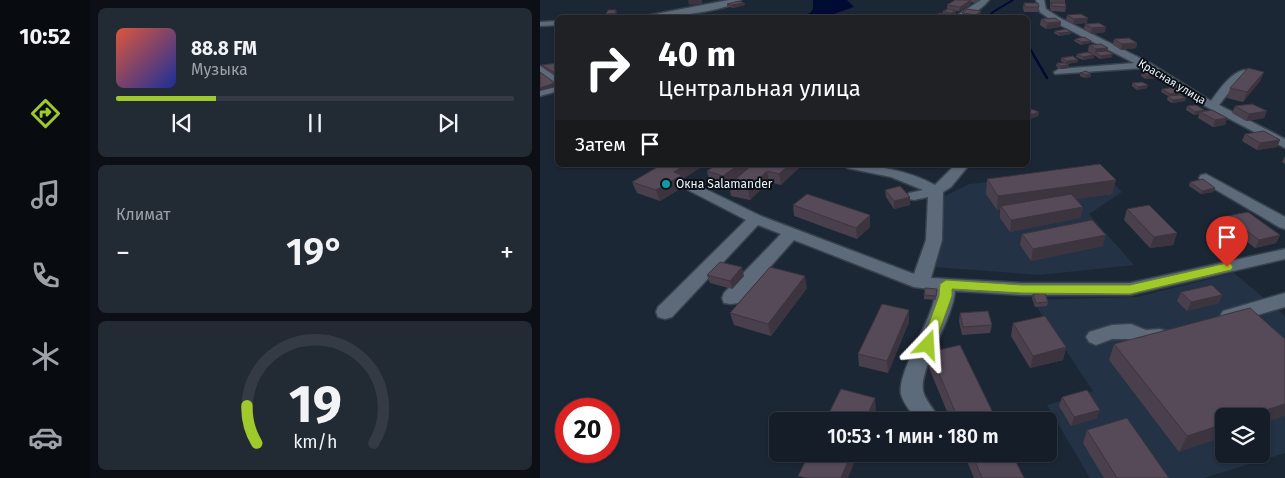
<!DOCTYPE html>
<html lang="ru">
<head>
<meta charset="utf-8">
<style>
  body { margin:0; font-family:"Fira Sans",sans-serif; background:#222a34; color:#f1f3f6; height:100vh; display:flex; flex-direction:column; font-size:19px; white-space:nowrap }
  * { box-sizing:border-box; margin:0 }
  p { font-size:16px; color:#9da2a8 }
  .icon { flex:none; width:28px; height:28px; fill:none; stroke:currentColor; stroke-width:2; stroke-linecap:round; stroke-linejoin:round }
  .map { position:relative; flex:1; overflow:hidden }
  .side { display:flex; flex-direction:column; gap:8px; padding:8px; background:#0c1016; width:450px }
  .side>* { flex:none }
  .guide { position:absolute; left:15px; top:15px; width:475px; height:152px; border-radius:8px; box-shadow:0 1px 4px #0004,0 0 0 1px #343b45; background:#202124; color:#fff; overflow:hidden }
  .buttons { position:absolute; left:675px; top:408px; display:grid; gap:10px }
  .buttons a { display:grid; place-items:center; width:55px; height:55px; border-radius:8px; background:#151d28; box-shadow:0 1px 4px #0004,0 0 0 1px #343b45; font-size:25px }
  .speed { position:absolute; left:15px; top:398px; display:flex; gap:10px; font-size:25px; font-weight:700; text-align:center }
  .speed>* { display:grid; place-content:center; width:65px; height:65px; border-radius:50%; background:#151d28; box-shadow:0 1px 4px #0004,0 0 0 1px #343b45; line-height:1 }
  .speed .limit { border:8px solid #d22; background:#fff; color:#111 }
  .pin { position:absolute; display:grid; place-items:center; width:42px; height:42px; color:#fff; margin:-51px -21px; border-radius:50% 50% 50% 0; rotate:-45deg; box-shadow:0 0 5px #0007 }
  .pin .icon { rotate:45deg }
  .me { position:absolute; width:55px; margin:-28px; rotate:20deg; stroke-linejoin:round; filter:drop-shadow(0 0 4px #0008) }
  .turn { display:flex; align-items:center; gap:18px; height:105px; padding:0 20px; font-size:22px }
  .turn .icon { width:65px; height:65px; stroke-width:2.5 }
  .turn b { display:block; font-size:35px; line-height:42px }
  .then { display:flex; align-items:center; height:48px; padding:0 20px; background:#0003; gap:10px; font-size:19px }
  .big { font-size:38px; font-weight:600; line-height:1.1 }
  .side .tile { flex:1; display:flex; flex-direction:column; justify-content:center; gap:8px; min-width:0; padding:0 18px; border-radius:8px; background:#222a34 }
  .side .dial { align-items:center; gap:0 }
  .dial svg { height:130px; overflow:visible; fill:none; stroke:#343b45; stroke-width:7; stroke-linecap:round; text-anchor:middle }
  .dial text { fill:#f1f3f6; stroke:none }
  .song { display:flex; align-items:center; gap:15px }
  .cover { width:60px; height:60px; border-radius:8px; background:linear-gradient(135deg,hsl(10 70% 55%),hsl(230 70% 35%)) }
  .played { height:5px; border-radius:2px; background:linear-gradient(90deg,#a0c92c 25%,#343b45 25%) }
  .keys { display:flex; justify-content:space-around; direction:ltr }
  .heat { display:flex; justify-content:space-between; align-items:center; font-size:28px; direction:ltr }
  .trip { position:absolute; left:229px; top:412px; width:288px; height:50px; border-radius:8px; background:#151d28; box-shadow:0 1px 4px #0004,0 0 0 1px #343b45; font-weight:600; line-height:50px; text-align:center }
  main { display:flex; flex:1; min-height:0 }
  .menu { display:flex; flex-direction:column; width:90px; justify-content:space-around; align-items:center; background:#080c10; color:#9da2a8 }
  .menu .icon { width:35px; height:35px }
  .menu .selected { color:#a0c92c }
  .menu b { font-size:22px; color:#f1f3f6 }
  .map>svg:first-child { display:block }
  .built { fill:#233244; fill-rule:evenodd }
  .water { fill:#000b33 }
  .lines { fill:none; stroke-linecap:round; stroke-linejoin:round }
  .stream-far1 { stroke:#000b33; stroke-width:2 }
  .stream { stroke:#000b33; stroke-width:2.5 }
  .minor-casing { stroke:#38424d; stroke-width:3 }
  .minor { fill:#5d6a7a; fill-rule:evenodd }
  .wall { fill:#4a404d }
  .shaded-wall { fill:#3c343e }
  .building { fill:#564a59; stroke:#3c343e }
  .route { fill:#a0c92c; stroke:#68831d }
  .culture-dot { fill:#0f9aa8; stroke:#0b1016; stroke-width:2 }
  .labels { text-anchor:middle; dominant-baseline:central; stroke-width:4; stroke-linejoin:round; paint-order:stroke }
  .far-street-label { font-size:11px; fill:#ebf3fc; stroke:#0b1016 }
  .poi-label { font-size:12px; fill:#ebf3fc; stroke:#0b1016; text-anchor:start }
</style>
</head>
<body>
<main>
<nav class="menu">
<b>10:52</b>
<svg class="icon selected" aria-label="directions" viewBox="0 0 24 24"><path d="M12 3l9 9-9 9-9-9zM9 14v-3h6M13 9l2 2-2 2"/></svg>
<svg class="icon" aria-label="music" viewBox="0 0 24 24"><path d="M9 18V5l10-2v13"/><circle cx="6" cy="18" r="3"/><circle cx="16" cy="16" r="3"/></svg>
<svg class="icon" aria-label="phone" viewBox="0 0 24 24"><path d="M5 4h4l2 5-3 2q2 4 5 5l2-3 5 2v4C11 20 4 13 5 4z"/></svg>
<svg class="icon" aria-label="climate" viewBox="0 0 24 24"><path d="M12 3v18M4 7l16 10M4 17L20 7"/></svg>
<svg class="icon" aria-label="car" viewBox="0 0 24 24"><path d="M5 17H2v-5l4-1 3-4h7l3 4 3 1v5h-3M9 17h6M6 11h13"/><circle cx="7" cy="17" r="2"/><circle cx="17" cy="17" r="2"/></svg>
</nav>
<section class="side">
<div class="tile">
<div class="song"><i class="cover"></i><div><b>88.8 FM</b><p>Музыка</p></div></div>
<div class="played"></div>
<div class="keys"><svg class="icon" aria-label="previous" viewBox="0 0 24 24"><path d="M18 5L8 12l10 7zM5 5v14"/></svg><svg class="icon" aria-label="pause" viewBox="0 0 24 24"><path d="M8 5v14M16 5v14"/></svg><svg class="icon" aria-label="next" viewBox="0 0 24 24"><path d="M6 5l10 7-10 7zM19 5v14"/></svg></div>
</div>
<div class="tile"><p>Климат</p>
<div class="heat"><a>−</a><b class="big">19°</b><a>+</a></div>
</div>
<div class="tile dial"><svg viewBox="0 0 100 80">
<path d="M14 69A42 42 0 1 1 86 69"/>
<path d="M14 69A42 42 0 0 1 8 46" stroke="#a0c92c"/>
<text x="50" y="56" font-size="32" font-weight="700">19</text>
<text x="50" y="72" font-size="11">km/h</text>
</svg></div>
</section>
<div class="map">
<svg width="745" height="478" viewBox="0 0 745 478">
  <rect width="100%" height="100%" fill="#1c2735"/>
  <path class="built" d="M561,170L582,192L549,214L594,265L500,275L394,267L404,233L403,197L429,184Z
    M694,273L745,316V453L664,478H550L507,405L553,391L492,300L596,297ZM684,416H721V454H684Z"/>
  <path class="water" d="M273,0H307L314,7L285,17H259L270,13L273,9Z"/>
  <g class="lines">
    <path class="stream-far1" d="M448,18L453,12L473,0
      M488,45L494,55"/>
    <path class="stream" d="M493,54L507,78"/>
    <defs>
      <path id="minor" d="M189,0H201C182,13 119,18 95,18Z
        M441,0H449C440,11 427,18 413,18Z
        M496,0H504L506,9L520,18L610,63L671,101C679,90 694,67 710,70V74L693,87L679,105L745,139V148L663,105L604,68L515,74L514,72L519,69L594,63L514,22L500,12Z
        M18,21V25L0,26V22Z
        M0,66L18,77V91L0,96V90L17,85L0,74Z
        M305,165C337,165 367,170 395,185L415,165H429L411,187L403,192L402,240L391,278L482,283H590L745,249V259L590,295H482L415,291C413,320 379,367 383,391C385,401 397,412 400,421H377C372,413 363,403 361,394C357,371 394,318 396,290L374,287L254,240L198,303L191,304L184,303L182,298L184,293L241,234L218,225L132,317L125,319L118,317L116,312L118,307L206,220L148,190L146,187L148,184L153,183L221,216L374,274L386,240L388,197L374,200L369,199L367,196L369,193L383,190L351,177L307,168Z
        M666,174L745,217V229L739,227L661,181L659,178L661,175Z
        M745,293V307L690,323L683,321L680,316L683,311Z
        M591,324L606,330L620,329L627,331L630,336L627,341L603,346L588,339H572L556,345L549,342L546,337L549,332L572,325Z"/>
    </defs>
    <use href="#minor" class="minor-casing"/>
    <use href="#minor" class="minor"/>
  </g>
  <path class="wall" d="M415,0H439L435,3L431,2L430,5L419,11H415H416V14L411,16L409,15V17L408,18H390L395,17V15L403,13V11L407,10V5Z
    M510,0H525V3L526,7L525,12L511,11L510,8Z
    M204,3L205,5L193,8L187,6V4Z
    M484,3L499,7V12H484L483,8Z
    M427,9L440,16L439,18H422V13Z
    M527,15L547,23L533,24L526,20Z
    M501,19L521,22L520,27L506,29L500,25Z
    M545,24L565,32L551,34L544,29Z
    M515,31L531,34L519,36L514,33Z
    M535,39L551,41L550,43L541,45L534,41Z
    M574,39L597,43L596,48L581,50L573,45Z
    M549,45L567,51L572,57L560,59L548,51Z
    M537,54L554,58L543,60L536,57Z
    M521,58L538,62L527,64L529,65L528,68L520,69L516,66L517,63H524L521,61Z
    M18,63V78L3,68L2,65Z
    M724,72L720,81L703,102L687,98L690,88Z
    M540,73L551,74V77L545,78L540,76Z
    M602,73L617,75L616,78L606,79L601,76Z
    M592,83L607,88L597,90L592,86Z
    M622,89L643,92L642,95L645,101L632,103L627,100L628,96L621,92Z
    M647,106L664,110L687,118L685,125L673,127L658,118L659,114L654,115L646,110Z
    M695,106L727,111L724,118L706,121L692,113Z
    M488,110L499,112L498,116L490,119L488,117Z
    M705,134L740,140L737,147L717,150L702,141Z
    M745,156V164L742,162Z
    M176,165H262L241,185L229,182L210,200L191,196L189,185L192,182L186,187L170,182L167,171Z
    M338,165H348L347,167Z
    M143,179L145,186L120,201L97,193L92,182Z
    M447,179L576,180L572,194L536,199L543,207L540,218L470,232L460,218V210H457L446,194Z
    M650,182L675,188L673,192L661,194L649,186Z
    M345,190L370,205L354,209L346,197Z
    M253,205L330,227L317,239L254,216Z
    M587,209L637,233L633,245L610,248L584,220Z
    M687,216L740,235L736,243L715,248L684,224Z
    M482,234L563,246L491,261L480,245Z
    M167,275L204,276L192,289L170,283Z
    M267,288L231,336L194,325L190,313Z
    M397,289L396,300L384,299V295Z
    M641,292L682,295L679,303L647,311L637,301Z
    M493,294L508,302L507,306L495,307L492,298Z
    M420,313L452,325L450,333L422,335L419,321Z
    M369,322L348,373L319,366L318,354Z
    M473,323L526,347L523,360L490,368L471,336Z
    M745,339L639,452L569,360L574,344Z
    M390,352L457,421H411L389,368Z
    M522,397L557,418L531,426L519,406Z
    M547,430L629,478H564L543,443Z
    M424,454H472L484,478H434Z"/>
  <path class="shaded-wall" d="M148,0H162V4L149,5Z
    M431,0L430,5L419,11L420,7Z
    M204,3L205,5L193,8L192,5Z
    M76,10L77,12L75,16H67L66,14Z
    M416,11V14L411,16V13Z
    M441,11L440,16L439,18H435L436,15Z
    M548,18L547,23L533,24L534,19Z
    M521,22L520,27L506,29L507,23Z
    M566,27L565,32L551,34L552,28Z
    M531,32V34L519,36V33Z
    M551,41L550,43L541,45L542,42Z
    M597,43L596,48L581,50L582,44Z
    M568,48L567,54L555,52V55L556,49Z
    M573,54L572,57L560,59L561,56Z
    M554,55V58L543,60V57Z
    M538,60V62L526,64L527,61Z
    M529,65L528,68L520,69L521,66Z
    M724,72L720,81L703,102L707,92Z
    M551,74V77L545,78L546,75Z
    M617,75L616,78L606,79L607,76Z
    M15,83L16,87L0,91V88Z
    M608,85L607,88L597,90L598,87Z
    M643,92L642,95L629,97L630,94Z
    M646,98L645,101L632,103L633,100Z
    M664,110L660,112L659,114L654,115L655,112Z
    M727,111L724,118L706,121L709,114Z
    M499,112L498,116L490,119L491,115Z
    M687,118L685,125L673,127L675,120Z
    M740,140L737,147L717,150L720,143Z
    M145,165H165L143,179L145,186L120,201L116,190L134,172Z
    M198,165H212V166L186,187L183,176Z
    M249,165H262L241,185L239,174Z
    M227,171L229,182L210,200L208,189Z
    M576,180L572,194L463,210L461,206L460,210H457L458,196Z
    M675,188L673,192L661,194L662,191Z
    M370,197V205L354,209V201Z
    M543,207L540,218L470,232L471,220Z
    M330,215V227L317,239L316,228Z
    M637,233L633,245L610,248L614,237Z
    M566,235L563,246L491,261L493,249Z
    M740,235L736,243L715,248L719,240Z
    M202,267L204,276L192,289L190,281Z
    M265,276L267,288L231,336L228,324Z
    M682,295L679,303L647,311L651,302Z
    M369,310V322L348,373L347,361Z
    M526,347L523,360L490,368L493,356Z
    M335,398L336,410L331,421H325Z
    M745,404V416L721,424V416H707Z
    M560,410L557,418L531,426L534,417Z
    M684,424V437L639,452L647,436Z
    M311,454H318L308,478H301Z"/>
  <path class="building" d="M415,0H431L420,7L407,5Z
    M199,1L204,3L192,5L187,4Z
    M484,3H498L499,7H485Z
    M511,3H525L526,7L512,6Z
    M408,9L416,11L411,13L403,11Z
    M427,9L441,11L436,15L422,13Z
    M68,10H76L75,13L66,14Z
    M401,13L409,14L404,17L395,15Z
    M541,14L548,18L534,19L527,15Z
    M515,18L521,22L507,23L501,19Z
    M559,23L566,27L552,28L545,24Z
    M527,29L531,32L519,33L515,31Z
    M544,37L551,41L542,42L535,39Z
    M589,38L597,43L582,44L574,39Z
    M561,44L568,48L556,49L549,45Z
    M567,51L573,54L561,56L555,52Z
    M548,52L554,55L543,57L537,54Z
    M533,56L538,60L527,61L521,58Z
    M18,63V75L2,65Z
    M517,63H525L529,65L521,66Z
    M708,68L724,72L707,92L690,88Z
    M546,71L551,74L546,75L540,73Z
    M0,72L15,83L0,88Z
    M612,72L617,75L607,76L602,73Z
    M602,82L608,85L598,87L592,83Z
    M635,87L643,92L630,94L622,89Z
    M640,95L646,98L633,100L628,96Z
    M712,104L727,111L709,114L695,106Z
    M656,105L664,110L655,112L647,106Z
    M491,109L499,112L491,115L488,114V110Z
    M672,110L687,118L675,120L660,112Z
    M724,131L740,140L720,143L705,134Z
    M560,164L576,180L458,196L447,179Z
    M121,165H145L134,172L142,175L116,190L92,182Z
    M176,165H198L183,176L167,171Z
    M212,165H249L239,174L227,171L208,189L189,185Z
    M663,179L675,188L662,191L650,182Z
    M360,186L370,197L354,201L345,190Z
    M267,194L330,215L316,228L253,205Z
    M531,194L543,207L471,220L461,206Z
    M609,205L637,233L614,237L587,209Z
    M708,212L740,235L719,240L687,216Z
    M552,220L566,235L493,249L482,234Z
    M180,262L202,267L190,281L167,275Z
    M230,267L265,276L228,324L190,313Z
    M672,285L682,295L651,302L641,292Z
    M385,288L397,289L396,296L384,295Z
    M505,293L508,302L496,303L493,294Z
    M342,304L369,310L347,361L318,354Z
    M710,308L745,339V404L707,416H684V424L647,436L574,344Z
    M448,311L452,325L423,327L420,313Z
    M505,316L526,347L493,356L473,323Z
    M420,345L457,421H419L390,352Z
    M301,389L335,398L325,421H285Z
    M547,390L560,410L534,417L522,397Z
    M587,418L629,478H577L547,430Z
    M269,454H311L301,478H266L258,476Z
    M432,454H472L484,478H442Z"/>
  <path class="route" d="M687,263L691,264L693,267L691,270L590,294L482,293L412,289V296L393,349L388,351L383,349L381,345L399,296L400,284L406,280L482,285H590Z"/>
  <circle class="culture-dot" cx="126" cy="184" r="5"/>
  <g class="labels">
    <g class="far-street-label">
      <text transform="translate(632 82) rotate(31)">Красная улица</text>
    </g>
    <g class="poi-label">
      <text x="136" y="184">Окна Salamander</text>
    </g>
  </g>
</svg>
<div class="buttons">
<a><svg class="icon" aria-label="layers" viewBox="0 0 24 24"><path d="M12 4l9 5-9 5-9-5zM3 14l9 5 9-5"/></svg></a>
</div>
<div class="speed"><div class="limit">20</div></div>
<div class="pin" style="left:687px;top:267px;background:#d93025"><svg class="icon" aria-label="arrive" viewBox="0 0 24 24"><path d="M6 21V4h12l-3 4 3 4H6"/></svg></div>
<svg class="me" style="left:388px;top:345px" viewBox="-20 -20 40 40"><path d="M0-17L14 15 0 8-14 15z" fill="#a0c92c" stroke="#fff" stroke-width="4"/></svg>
<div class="trip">10:53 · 1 мин · 180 m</div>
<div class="guide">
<div class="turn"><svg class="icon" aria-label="right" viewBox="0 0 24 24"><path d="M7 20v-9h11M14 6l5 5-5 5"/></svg><div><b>40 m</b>Центральная улица</div></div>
<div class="then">Затем<svg class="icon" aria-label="arrive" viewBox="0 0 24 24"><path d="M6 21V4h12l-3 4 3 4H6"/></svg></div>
</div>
</div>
</main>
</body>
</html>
